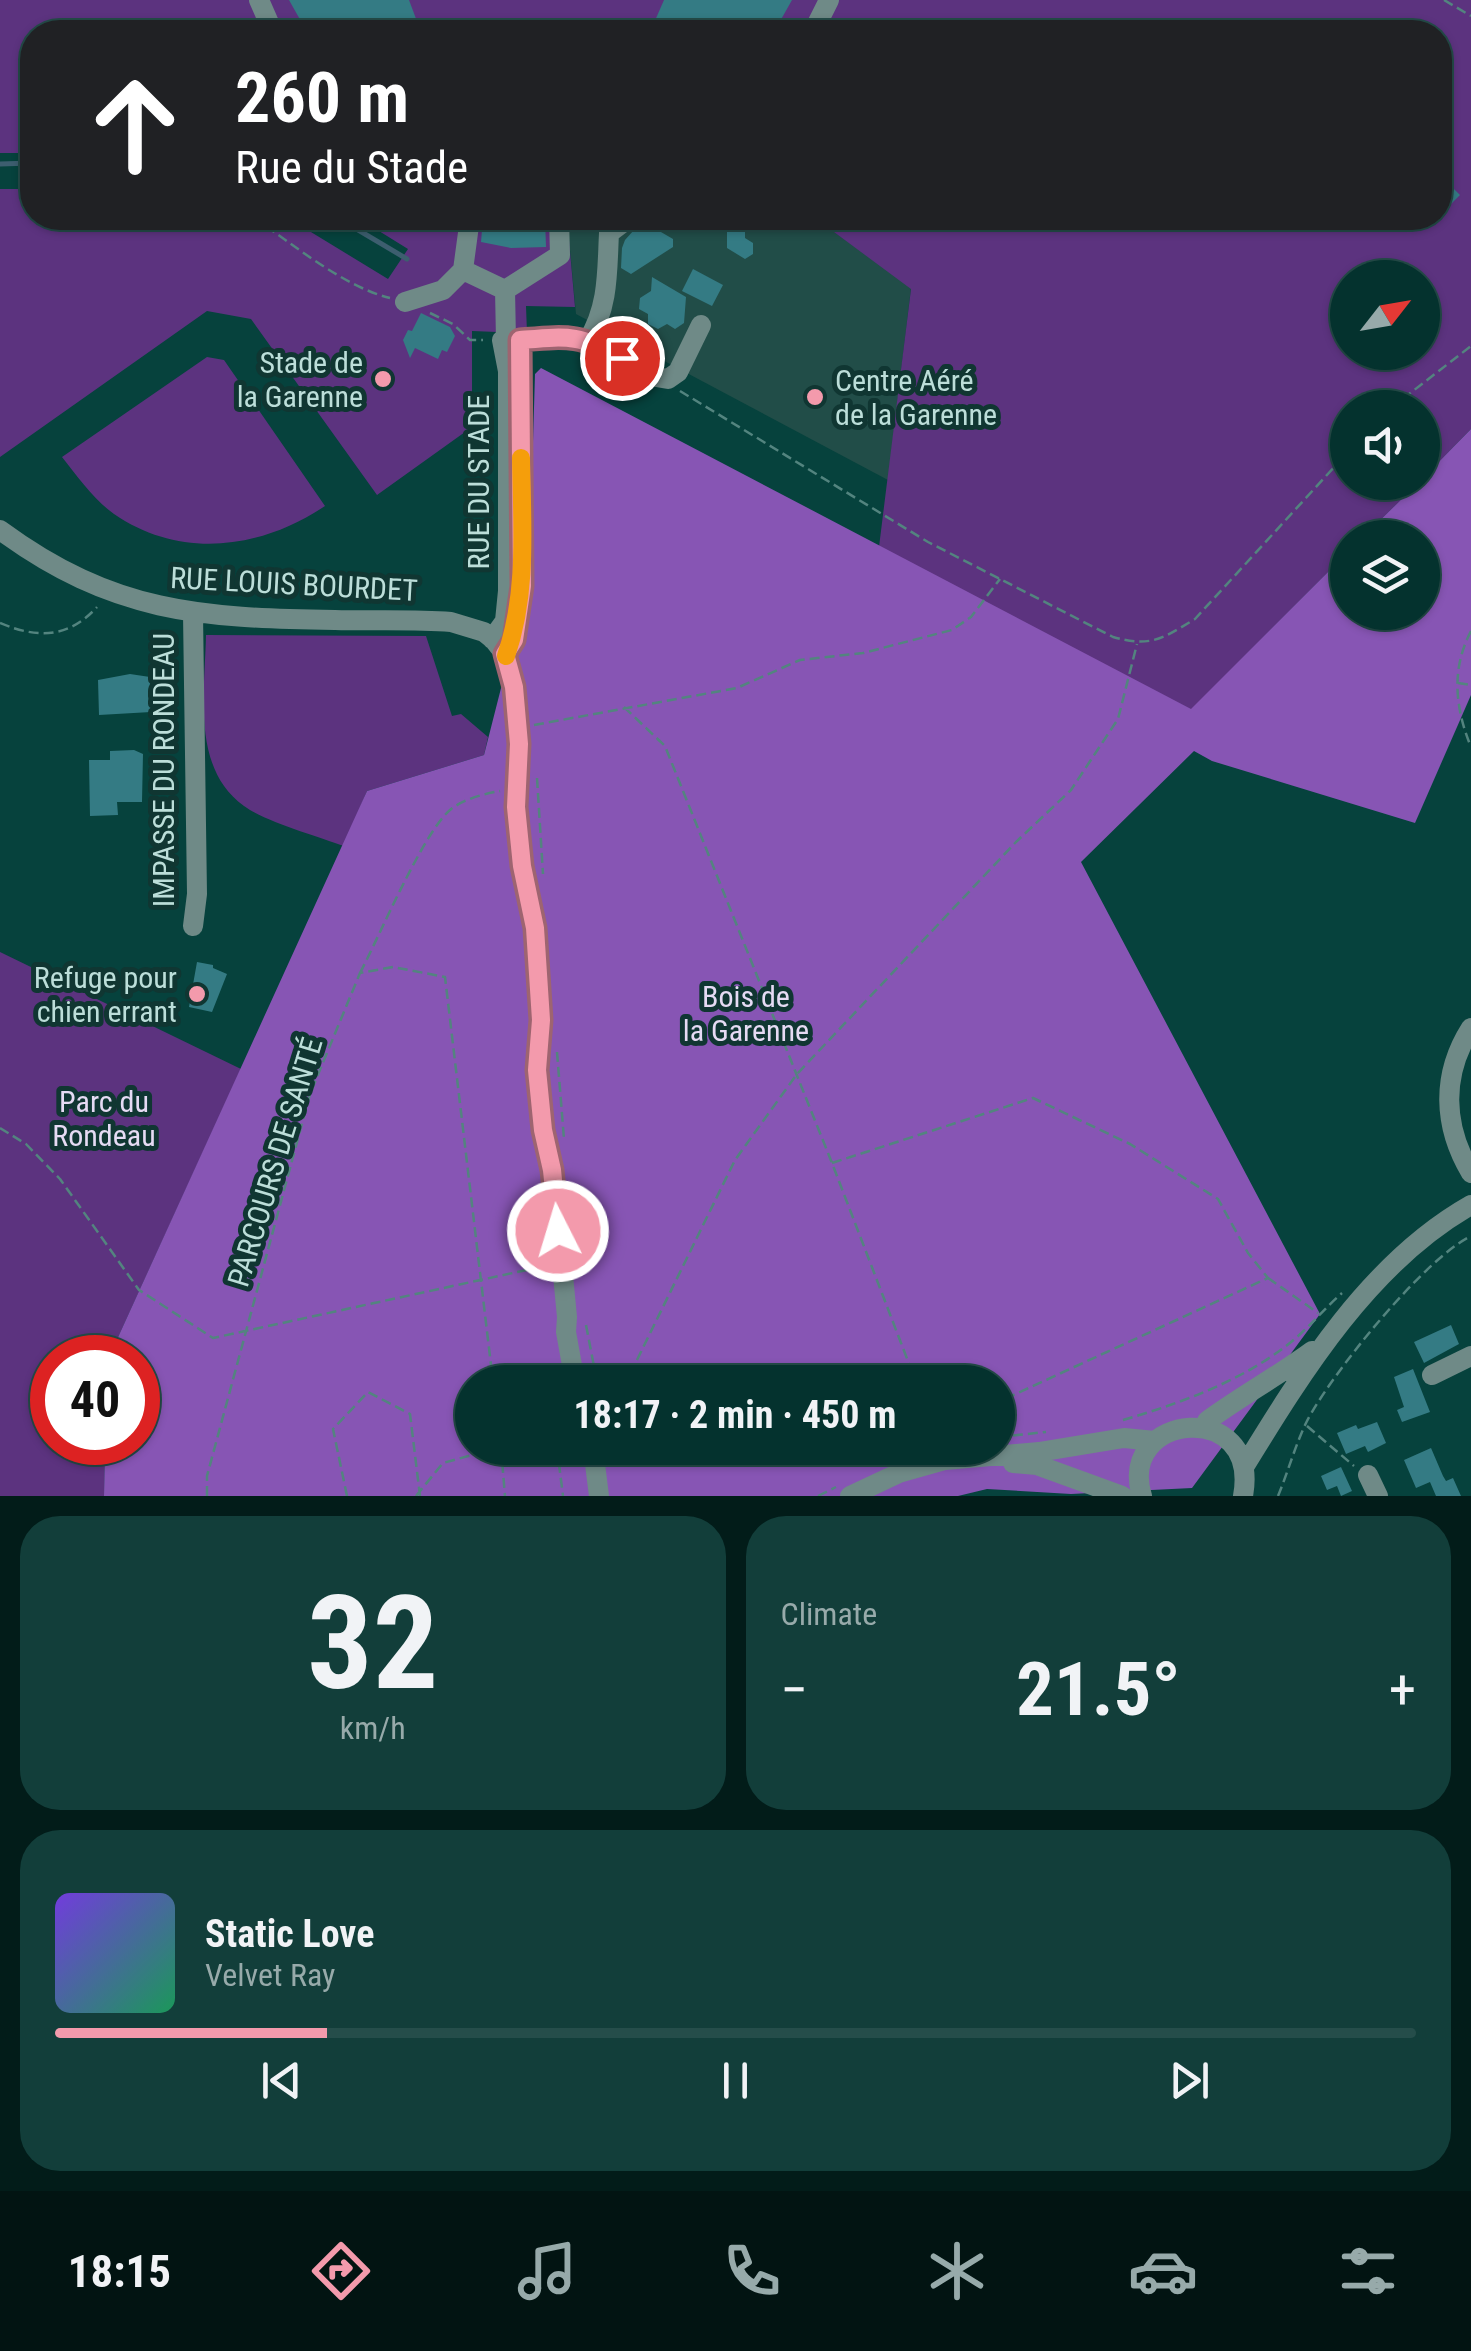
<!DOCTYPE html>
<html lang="en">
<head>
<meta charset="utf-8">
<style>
  body { margin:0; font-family:"Roboto Condensed",sans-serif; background:#123e3a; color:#f1f3f6; height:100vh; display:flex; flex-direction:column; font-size:38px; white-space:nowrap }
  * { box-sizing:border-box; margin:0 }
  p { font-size:32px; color:#97aaaa }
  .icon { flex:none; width:55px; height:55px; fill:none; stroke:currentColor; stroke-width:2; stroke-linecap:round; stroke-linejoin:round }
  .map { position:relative; height:1496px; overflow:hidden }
  .drawer { display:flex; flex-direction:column; gap:20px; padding:20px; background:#021c19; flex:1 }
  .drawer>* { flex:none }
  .guide { position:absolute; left:20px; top:20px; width:1432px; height:210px; border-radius:40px; box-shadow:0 2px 8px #0004,0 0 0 2px #254d4a; background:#202124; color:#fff; overflow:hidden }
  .needle { width:65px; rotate:59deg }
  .fabs { position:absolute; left:1330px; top:260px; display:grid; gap:20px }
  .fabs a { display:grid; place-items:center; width:110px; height:110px; border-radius:50%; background:#04322e; box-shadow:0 2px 8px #0004,0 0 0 2px #254d4a; font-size:50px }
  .speed { position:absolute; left:30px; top:1335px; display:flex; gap:20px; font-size:50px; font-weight:700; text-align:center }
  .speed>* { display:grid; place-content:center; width:130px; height:130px; border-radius:50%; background:#04322e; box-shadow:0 2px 8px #0004,0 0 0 2px #254d4a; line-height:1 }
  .speed .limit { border:15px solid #d22; background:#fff; color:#111 }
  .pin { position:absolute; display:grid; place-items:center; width:85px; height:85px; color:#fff; margin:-42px; border:5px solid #fff; border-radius:50%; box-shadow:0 2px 10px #0007 }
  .me { position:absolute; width:110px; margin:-55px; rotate:355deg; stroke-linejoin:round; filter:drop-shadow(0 0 8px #0008) }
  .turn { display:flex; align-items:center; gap:35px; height:210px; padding:0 50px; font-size:45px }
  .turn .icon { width:130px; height:130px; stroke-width:2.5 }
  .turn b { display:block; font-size:70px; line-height:85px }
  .big { font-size:75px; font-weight:700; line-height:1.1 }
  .drawer .card { flex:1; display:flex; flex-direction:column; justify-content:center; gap:15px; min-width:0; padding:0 35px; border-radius:40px; background:#123e3a }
  .drawer .dial { align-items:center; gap:0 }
  .dial b { font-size:130px; line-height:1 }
  .song { display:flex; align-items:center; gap:30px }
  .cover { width:120px; height:120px; border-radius:15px; background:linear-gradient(135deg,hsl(260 70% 55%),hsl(150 70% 35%)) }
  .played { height:10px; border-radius:5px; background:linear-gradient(90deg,#f39aac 20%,#254d4a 20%) }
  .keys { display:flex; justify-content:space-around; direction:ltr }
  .heat { display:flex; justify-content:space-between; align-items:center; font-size:55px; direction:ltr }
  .drawer .tiles { flex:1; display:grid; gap:20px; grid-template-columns:1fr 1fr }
  .card:last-child { grid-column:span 2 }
  .trip { position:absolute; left:455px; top:1365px; width:560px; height:100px; border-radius:50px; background:#04322e; box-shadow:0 2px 8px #0004,0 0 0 2px #254d4a; font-weight:700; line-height:100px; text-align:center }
  .tabs { display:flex; height:160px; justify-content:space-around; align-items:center; background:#021412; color:#97aaaa }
  .tabs .icon { width:70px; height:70px }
  .tabs .on { color:#f39aac }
  .tabs b { font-size:45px; color:#f1f3f6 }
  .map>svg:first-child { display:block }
  .built { fill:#214d48 }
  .green { fill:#5c337f; fill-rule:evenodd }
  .forest { fill:#8755b4; fill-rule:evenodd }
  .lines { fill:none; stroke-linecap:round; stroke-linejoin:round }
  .stream { stroke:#3d5e6f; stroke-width:5 }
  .building { fill:#347b84 }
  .path { stroke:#53847f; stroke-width:2.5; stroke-dasharray:10 5; stroke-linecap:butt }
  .minor { stroke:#6f8a87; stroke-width:20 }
  .route-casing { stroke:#9e6470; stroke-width:25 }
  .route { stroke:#f39aac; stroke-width:18 }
  .slow { stroke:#f59e0b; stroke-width:18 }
  .poi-dot { fill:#f39aac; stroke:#103632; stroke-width:4 }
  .labels { text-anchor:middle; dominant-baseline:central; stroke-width:10; stroke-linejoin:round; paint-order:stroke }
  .poi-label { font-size:30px; fill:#bcded9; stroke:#103632; text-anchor:end }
  .street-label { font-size:30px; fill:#bcded9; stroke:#103632 }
  .park-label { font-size:30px; fill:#e6dbf4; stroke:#103632 }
</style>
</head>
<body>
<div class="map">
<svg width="1471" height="1496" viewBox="0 0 1471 1496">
  <rect width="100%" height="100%" fill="#06423d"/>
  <path class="built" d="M567,218H815L911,288L888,480L576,314Z"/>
  <path class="green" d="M0,0H1471V429L1423,478L1422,408H1348V482L1418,483L1363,537L1348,538L1347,553L1191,710L879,547L911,289L815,218H1440V32H32V153H0ZM1348,278H1422V352H1348Z
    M0,189H32V218H288L388,279L408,249L358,218H567L575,307L526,306L527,333L472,331V427L377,495L251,319L207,311L0,457Z
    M207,357L224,360L325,506C261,549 181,560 114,514C93,499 78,477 62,457Z
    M206,635L426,636L452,716L461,714L488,737L484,755L367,791L344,846C317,836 266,822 244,806C191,768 205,692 206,635Z
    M0,952L241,1069L109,1357L52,1358V1442L105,1443L104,1496H0Z"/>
  <path class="forest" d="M541,368L1191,709L1347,553L1348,612H1422V538L1363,537L1418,483L1422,482L1423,478L1471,429V695L1415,823L1212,761L1194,751L1081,862L1320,1314L1192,1488L1071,1494L987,1489L958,1496H104L105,1443L138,1442V1358L109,1357L367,791L484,755L529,578L535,374ZM472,1382H998V1448H472Z"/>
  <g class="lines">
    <path class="stream" d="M0,164L32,163
      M338,218L407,259"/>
  </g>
  <path class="building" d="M289,0H409L421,32H307Z
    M664,0H792L774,32H650Z
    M1446,181L1460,195L1440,215V187Z
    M483,218H545L546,247L511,248L481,242Z
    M727,218L745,228V238L753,243V254L745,259L727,248Z
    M642,221L673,239V247L631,274L621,268L622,248L625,240Z
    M693,269L723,285L712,306L682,291Z
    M652,277L686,297L684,323L675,329L667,324L658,329L648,324V314L639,309L640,298L651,291Z
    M421,313L450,327L455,336L447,352L442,350L438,359L415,348L410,358L403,340L408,330L412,331Z
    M130,674L150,677L151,712L99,715L98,680Z
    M134,750L143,754L142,802H117L118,815L90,816L89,760H110V751Z
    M197,962L213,965V968L227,974L212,1012L189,1007Z
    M1451,1325L1459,1344L1424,1363L1414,1342Z
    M1413,1369L1430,1412L1402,1422L1397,1410L1404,1407L1394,1377Z
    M1377,1422L1386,1443L1368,1452L1365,1446L1346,1454L1337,1433L1356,1425L1358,1429Z
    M1431,1448L1443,1476L1446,1481L1453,1478L1461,1496H1436L1430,1482L1416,1488L1404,1460Z
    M1341,1467L1352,1491L1341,1496L1337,1486L1327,1490L1321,1476Z"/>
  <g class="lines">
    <path class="path" d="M1444,0L1471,16
      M90,218H91
      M254,218C293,244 344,287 390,298
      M430,313L453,324L470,340H483
      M680,391L928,542L1113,637C1151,648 1163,638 1195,619L1348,452
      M1391,408L1471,346
      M0,623C38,639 69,638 97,607
      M1471,631C1451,669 1455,708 1471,747
      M1458,683L1471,685
      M624,707L665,746L832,1163L916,1382
      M534,725L737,688L800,660L863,653L952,630L971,617L1000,579
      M537,778L543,874
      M360,973C379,937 423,833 450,810C463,799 484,794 500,791
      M557,1052L564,1139
      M0,1128L26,1144L60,1179L139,1290L213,1338L545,1266
      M832,1163L1033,1098L1130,1144L1218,1199L1248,1253L1268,1278L998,1402
      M1268,1278L1318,1313
      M586,1325L597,1382
      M596,1375L635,1364L735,1160L797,1074L1016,842L1071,790L1118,719L1137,644
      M1123,1420C1182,1403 1250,1378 1297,1337C1313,1323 1326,1307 1342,1293
      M1307,1426L1354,1466
      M998,1437L1046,1432
      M501,1448L505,1496
      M557,1448L563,1496
      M207,1496V1476L310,1094L360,973L393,967L445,977L493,1382
      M347,1496L333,1429L368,1392L410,1414L420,1496
      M416,1496L443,1463L497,1448
      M818,1496L836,1487
      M1278,1496C1288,1472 1295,1446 1306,1423C1330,1375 1424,1259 1471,1236"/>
    <path class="minor" d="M259,0L273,32
      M813,32L829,0
      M470,218L463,270L505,290
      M405,302L443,290L463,270
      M506,340L505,290L560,255L559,218
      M588,340C609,306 607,271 609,233L629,218
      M0,530C113,613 200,618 335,620C373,621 412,619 451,622L484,632L494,640L505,654L513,675L519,744L517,807L522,866L535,927L541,1020L537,1070L543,1130L553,1170L567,1317L566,1332L575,1382
      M193,614L197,894L193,926
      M492,639L505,621L508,591V371L502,340L570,336L588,340L656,377L668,379L678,372L701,325
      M505,654C525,622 522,576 522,539
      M1471,1028C1441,1075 1443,1126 1471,1173
      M1432,1375L1471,1356
      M1205,1428L1207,1421C1241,1396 1278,1376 1312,1351
      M593,1448L599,1496
      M1013,1463L1037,1465L1122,1496
      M1244,1467C1303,1371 1370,1262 1471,1205
      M1368,1475L1378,1496
      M850,1496L899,1473L945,1460L1039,1452L1124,1438L1155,1441
      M1142,1496C1116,1412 1261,1398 1243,1496"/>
  </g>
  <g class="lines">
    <defs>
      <path id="route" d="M558,1231L552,1170L543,1130L537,1070L541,1020L535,928L522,866L516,807L519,744L514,687L505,654L514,640L522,586L520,340C569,336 579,334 622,358"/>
    </defs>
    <use href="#route" class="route-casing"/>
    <use href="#route" class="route"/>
    <path class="slow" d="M506,656C528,592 522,526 521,458"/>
  </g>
  <g class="poi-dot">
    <circle cx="383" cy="379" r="10"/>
    <circle cx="815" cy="397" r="10"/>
    <circle cx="197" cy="994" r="10"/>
  </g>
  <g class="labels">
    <g class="poi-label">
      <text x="363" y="362">Stade de<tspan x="363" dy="34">la Garenne</tspan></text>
      <text x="835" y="380" text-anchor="start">Centre Aéré<tspan x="835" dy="34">de la Garenne</tspan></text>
      <text x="177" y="977">Refuge pour<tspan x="177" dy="34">chien errant</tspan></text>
    </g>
    <g class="street-label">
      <text transform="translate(478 482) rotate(-90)">RUE DU STADE</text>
      <text transform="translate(294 584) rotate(3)">RUE LOUIS BOURDET</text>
      <text transform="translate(163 770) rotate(-90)">IMPASSE DU RONDEAU</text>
      <text transform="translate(275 1162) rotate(-73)">PARCOURS DE SANTÉ</text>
    </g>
    <g class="park-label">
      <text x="746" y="996">Bois de<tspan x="746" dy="34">la Garenne</tspan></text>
      <text x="104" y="1101">Parc du<tspan x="104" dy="34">Rondeau</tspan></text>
    </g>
  </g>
</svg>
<div class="fabs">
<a><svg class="needle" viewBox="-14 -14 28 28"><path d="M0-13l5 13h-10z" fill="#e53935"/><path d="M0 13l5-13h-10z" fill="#97aaaa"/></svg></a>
<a><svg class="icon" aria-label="sound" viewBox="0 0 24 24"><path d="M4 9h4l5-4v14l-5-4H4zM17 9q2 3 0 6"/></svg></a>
<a><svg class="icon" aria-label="layers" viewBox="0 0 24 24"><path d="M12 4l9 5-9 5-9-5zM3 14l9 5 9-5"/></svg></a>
</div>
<div class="speed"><div class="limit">40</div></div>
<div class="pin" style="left:622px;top:358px;background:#d93025"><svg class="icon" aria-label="arrive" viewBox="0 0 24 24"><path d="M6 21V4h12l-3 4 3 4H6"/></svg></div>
<svg class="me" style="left:558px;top:1231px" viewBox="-20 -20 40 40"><circle r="17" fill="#f39aac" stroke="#fff" stroke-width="3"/><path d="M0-11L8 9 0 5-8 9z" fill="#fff"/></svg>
<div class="trip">18:17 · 2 min · 450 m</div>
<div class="guide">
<div class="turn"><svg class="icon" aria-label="ahead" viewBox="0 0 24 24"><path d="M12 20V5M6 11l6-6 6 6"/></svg><div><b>260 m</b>Rue du Stade</div></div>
</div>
</div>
<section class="drawer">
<div class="tiles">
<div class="card dial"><b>32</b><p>km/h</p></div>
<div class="card"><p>Climate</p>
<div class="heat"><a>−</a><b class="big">21.5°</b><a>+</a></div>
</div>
<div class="card">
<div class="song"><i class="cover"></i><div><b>Static Love</b><p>Velvet Ray</p></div></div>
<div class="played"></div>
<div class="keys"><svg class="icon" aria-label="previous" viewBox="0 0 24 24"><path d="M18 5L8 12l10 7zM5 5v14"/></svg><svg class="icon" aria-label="pause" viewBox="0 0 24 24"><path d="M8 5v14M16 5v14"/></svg><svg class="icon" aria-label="next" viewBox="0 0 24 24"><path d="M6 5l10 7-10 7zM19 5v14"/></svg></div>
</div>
</div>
</section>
<nav class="tabs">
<b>18:15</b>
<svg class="icon on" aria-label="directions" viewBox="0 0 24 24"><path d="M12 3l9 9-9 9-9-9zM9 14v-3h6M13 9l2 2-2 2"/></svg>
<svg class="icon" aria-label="music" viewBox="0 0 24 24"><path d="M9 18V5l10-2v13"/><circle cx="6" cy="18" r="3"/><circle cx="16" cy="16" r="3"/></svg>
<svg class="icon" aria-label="phone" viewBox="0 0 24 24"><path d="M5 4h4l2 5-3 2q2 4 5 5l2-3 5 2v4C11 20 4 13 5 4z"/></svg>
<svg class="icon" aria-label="climate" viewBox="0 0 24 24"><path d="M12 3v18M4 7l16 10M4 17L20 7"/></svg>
<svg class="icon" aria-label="car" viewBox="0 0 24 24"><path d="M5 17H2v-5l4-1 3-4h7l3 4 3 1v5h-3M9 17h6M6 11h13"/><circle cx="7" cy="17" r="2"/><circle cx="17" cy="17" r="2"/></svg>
<svg class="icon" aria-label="filters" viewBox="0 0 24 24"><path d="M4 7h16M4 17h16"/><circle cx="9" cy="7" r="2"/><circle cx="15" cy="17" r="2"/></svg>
</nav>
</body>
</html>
